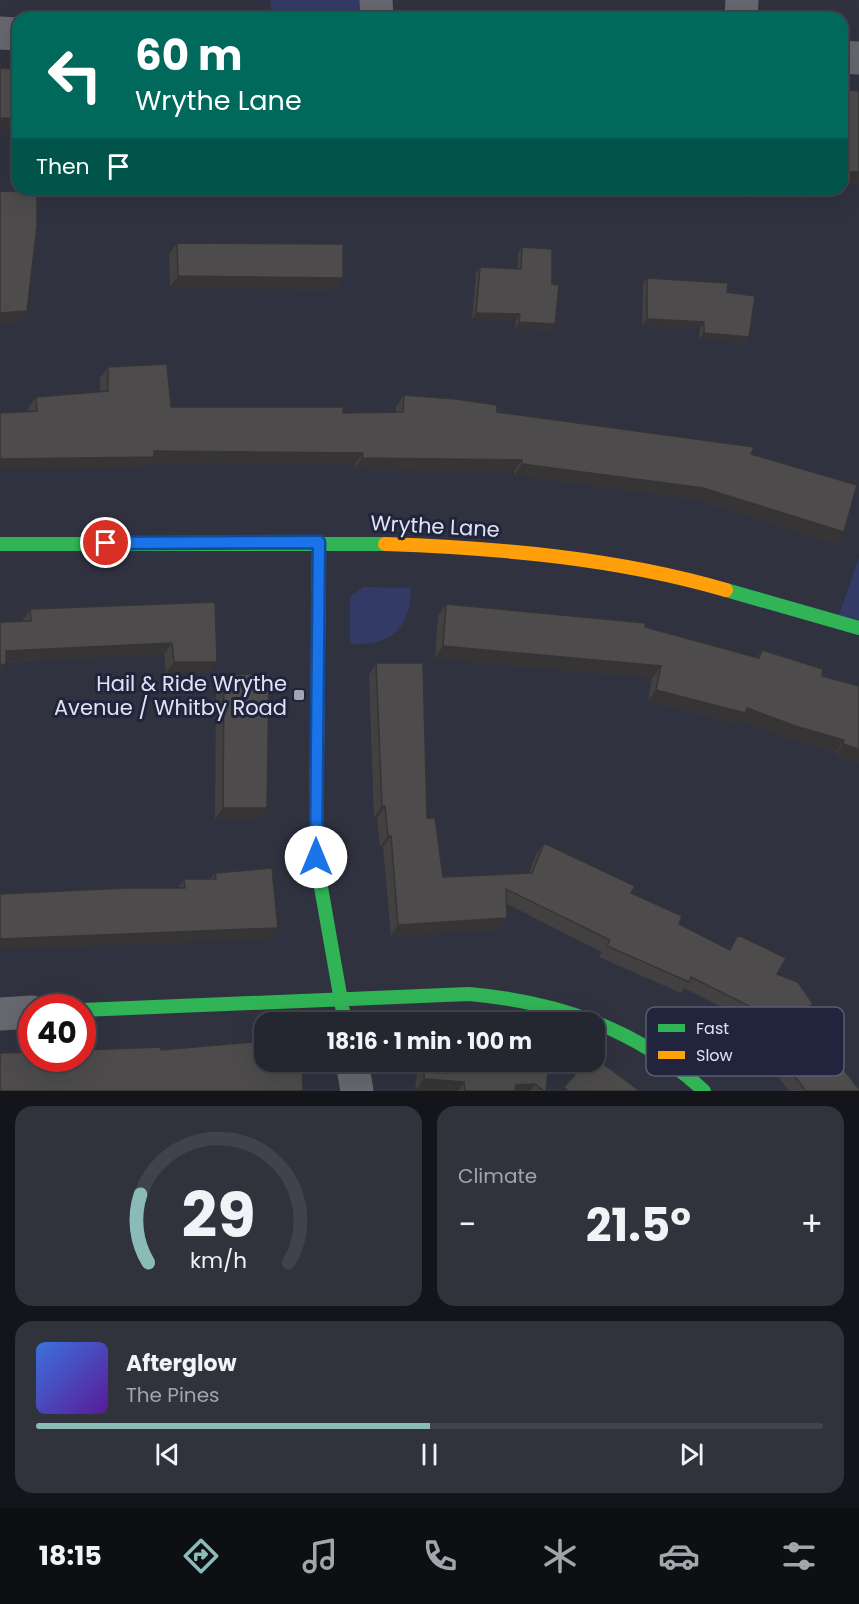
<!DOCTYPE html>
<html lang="en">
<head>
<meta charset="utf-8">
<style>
  body { margin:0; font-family:Poppins,sans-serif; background:#30323c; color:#f1f3f6; height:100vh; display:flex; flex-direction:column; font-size:22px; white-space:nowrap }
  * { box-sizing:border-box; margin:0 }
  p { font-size:20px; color:#a3a5ab }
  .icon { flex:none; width:33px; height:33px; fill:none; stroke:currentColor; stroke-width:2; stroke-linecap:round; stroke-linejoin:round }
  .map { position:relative; height:1091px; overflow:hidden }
  .details { display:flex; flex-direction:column; gap:15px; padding:15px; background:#14151a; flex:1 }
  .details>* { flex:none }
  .banner { position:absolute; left:12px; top:12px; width:836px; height:183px; border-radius:18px; box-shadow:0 6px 24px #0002,0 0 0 2px #41434c; background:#00695c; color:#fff; overflow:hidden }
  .speed { position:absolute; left:18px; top:994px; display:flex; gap:12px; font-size:30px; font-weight:700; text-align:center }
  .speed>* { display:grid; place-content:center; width:78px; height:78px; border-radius:50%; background:#242630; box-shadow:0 6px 24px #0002,0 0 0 2px #41434c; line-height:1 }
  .speed .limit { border:9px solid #d22; background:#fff; color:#111 }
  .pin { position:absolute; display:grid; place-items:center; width:51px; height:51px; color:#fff; margin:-26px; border:3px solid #fff; border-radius:50%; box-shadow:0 2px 6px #0007 }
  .me { position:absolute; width:66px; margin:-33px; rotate:0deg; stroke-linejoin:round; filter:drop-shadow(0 0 4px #0008) }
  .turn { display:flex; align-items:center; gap:21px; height:126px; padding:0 24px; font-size:27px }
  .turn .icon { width:78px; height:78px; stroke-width:2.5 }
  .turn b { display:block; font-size:42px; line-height:51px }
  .then { display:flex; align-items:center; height:57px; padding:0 24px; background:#0003; gap:12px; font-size:22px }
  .big { font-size:45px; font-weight:700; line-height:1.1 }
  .details .card { flex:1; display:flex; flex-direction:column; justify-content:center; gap:9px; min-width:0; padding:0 21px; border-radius:18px; background:#30323c }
  .details .dial { align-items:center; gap:0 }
  .dial svg { height:156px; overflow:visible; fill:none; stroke:#41434c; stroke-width:7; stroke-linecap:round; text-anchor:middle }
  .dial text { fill:#f1f3f6; stroke:none }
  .song { display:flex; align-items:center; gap:18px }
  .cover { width:72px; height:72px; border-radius:9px; background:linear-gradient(135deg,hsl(220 70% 55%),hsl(270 70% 35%)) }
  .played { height:6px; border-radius:3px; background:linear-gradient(90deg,#8bbbb9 50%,#41434c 50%) }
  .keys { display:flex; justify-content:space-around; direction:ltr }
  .heat { display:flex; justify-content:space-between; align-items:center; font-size:33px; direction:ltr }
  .details .tiles { flex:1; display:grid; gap:15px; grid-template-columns:1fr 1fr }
  .card:last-child { grid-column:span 2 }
  .trip { position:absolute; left:254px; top:1012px; width:351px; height:60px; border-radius:18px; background:#242630; box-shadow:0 6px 24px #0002,0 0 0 2px #41434c; font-weight:700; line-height:60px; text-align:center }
  .tab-bar { display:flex; height:96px; justify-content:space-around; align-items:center; background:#0e0f13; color:#a3a5ab }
  .tab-bar .icon { width:42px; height:42px }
  .tab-bar .current { color:#8bbbb9 }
  .tab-bar b { font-size:27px; color:#f1f3f6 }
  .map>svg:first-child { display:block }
  .grass { fill:#333a65 }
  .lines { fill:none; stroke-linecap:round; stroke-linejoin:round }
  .street { stroke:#67686f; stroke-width:33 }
  .fast { stroke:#30b455; stroke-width:14 }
  .slow { stroke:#ff9f0a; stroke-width:14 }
  .wall { fill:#424041 }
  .shaded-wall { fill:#363435 }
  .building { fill:#4d4b4c; stroke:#363435; stroke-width:1.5 }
  .route-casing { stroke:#114b97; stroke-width:15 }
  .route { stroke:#1a73e8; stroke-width:10 }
  .poi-dot { fill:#a2a5b5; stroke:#20243c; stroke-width:2 }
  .labels { text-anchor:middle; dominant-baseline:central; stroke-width:6; stroke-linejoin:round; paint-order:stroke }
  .street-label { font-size:21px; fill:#dfe3f4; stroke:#20243c }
  .poi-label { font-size:21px; fill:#dfe3f4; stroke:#20243c; text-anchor:end }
  .key { fill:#20243c; stroke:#595d73; stroke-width:1.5 }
  .key-label { font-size:16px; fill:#dfe3f4 }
</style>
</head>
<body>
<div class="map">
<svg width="859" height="1091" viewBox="0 0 859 1091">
  <rect width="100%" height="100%" fill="#303240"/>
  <path class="grass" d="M270,0H369L377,18H272Z
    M859,557V620L839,615Z
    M363,587L411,588C411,629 390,646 350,644V597Z"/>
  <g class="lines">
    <path class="street" d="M376,0L377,18
      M741,18L742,0
      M0,33L18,34
      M842,57L859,58
      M0,1014L32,1012
      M352,1062L357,1091"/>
    <path class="fast" d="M0,544H385
      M726,590L859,628
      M316,859L345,1023
      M82,1010L469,994C558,1002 638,1029 704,1091"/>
    <path class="slow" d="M385,544C499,548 616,558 726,590
      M316,859L319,542"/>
  </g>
  <path class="wall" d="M849,90L859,91V184H842V100Z
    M177,243L343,278L335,290L170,287L169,254Z
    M522,247L551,330L515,328L516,320L472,319L476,273L480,267L518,269V253Z
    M647,278L727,292L749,337L745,343L699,339L700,328L642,325L643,284Z
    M108,367L171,407L343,413L396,412V407L404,395L751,454L836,544L695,499L514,475V472L354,469L355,464L150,463L146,468L29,411L28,408L36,397L100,392V378Z
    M215,602L209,673H166L164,654L6,662L0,673L22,621L30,609Z
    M446,604L645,627L757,657L762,650L822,676L859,763L835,755L836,752L787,738L740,720L737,724L648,701L652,678L435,658L438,616Z
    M376,663L427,818L443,877L529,873L536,854L544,843L631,893L679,924L729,950L738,935L777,974L805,1015L803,1016L859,1091H789L760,1053L768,1042L777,1035L684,988L681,993L599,957L602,952L507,904V918L499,930L391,936L383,847H380L377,818H374L369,675Z
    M224,675L259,820L215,819L216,686Z
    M215,873L269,939L178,888L184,879H210Z
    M418,1062H549L546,1091H415Z"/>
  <path class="shaded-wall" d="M0,118L18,119V131L0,130Z
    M842,172H859V184H842Z
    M644,189H818L811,200L642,192Z
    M178,276L343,278L335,290L170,287Z
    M27,311L19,323L0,324V313Z
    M476,313L520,314L516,320L472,319Z
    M647,319L704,322L700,328L642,325Z
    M519,322L555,324L551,330L515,328Z
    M704,333L749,337L745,343L699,339Z
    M154,451L363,453L355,464L150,463L146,468L0,470V459Z
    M362,458L522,460L514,472L354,469Z
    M522,464L703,488L844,532L836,544L695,499L514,475Z
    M172,643L164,654L0,662L6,651Z
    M443,646L661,666L652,678L435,658Z
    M174,662H217L209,673H166Z
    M6,664L0,673V665Z
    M656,690L747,708L844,740L836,752L787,738L740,720L737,724L648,701Z
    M843,744L859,749V763L835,755Z
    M382,806H385L377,818H374Z
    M223,808H267L259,820L215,819Z
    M388,836H391L383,847H380Z
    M507,918L499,930L391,936L398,925Z
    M278,928L269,939L0,950V939Z
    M813,1004L805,1015L778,1035L785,1024Z
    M424,1079L464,1082L458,1091H415Z
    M535,1084L530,1091H512L516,1085Z"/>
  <path class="building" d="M0,68L18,69V119L0,118Z
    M849,90L859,91V172H842V124H848Z
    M0,191L37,192V226L27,311L0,313Z
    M177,243L343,244V278L178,276Z
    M522,247L552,249V284L559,285L555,324L519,322L520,314L476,313L480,267L521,269Z
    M647,278L728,283L727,292L755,296L749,337L704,333V322L647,319Z
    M167,364L171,407H343V413L403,412L404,395L456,399L497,405V412L754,447L751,454L857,485L844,532L703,488L522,464V460L362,458L363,453L154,451V457L0,459V413L37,411L36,397L108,391V367Z
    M215,602L217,662H174L172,643L6,651V664L0,665V622L31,621L30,609Z
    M446,604L646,623L645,627L759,658L762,650L823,669L822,676L859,686V749L843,744L844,740L795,726L747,708L745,713L656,690L661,666L443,646Z
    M376,663H423L427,818H435L443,877L532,873L544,843L635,886L631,893L682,916L679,924L730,950L738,935L786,958L777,974L798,982L813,1004L785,1024L691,977L689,982L607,946L610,940L506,889L507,918L398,925L391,836H388L385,806H382Z
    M269,674L267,808H223L224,675Z
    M272,868L278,928L0,939V894L126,888H185L184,879H216L215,873Z
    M802,1016L859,1089V1091H806L768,1042Z
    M264,1041V1062H302L303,1091H0V1053L32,1052V1059H82V1050L161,1047V1050Z
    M594,1057L640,1091H568L564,1087L586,1062H594Z
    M425,1062H549L546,1091H544L535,1084L516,1085L515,1091H465L464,1082L424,1079Z"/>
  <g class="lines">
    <defs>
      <path id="route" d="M106,543L319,542L316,857"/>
    </defs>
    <use href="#route" class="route-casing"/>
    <use href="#route" class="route"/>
  </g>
  <rect class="poi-dot" x="293" y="689" width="12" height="12" rx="3"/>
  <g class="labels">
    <g class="street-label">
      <text transform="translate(435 526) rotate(3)">Wrythe Lane</text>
    </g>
    <g class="poi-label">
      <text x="287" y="683">Hail &amp; Ride Wrythe<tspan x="287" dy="24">Avenue / Whitby Road</tspan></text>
    </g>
  </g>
  <rect x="646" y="1007" width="198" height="69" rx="9" class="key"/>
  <rect x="658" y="1024" width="27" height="8" fill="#30b455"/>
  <rect x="658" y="1051" width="27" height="8" fill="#ff9f0a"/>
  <g class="key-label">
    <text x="696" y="1034">Fast</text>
    <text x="696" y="1061">Slow</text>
  </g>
</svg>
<div class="speed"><div class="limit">40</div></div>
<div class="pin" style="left:106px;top:543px;background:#d93025"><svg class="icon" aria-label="arrive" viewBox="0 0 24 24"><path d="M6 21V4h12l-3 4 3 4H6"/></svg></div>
<svg class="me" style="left:316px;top:857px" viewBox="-20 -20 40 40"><circle r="19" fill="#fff"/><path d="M0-13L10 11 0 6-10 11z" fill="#1a73e8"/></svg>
<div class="trip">18:16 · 1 min · 100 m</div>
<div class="banner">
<div class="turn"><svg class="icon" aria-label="left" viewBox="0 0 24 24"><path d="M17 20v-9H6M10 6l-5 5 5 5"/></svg><div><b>60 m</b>Wrythe Lane</div></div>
<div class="then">Then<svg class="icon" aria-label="arrive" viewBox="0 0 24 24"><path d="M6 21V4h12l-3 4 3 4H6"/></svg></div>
</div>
</div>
<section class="details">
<div class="tiles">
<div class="card dial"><svg viewBox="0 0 100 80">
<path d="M14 69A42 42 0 1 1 86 69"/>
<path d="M14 69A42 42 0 0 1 10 34" stroke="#8bbbb9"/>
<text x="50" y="56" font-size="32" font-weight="700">29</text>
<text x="50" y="72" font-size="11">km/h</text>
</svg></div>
<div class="card"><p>Climate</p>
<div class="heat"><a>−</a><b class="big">21.5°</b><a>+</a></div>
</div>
<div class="card">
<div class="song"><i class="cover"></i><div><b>Afterglow</b><p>The Pines</p></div></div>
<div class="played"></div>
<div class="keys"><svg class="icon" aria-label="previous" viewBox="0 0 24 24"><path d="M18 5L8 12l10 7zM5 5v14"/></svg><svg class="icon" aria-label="pause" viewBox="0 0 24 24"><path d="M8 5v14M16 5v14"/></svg><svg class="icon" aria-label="next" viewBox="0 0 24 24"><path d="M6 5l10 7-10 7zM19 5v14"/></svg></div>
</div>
</div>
</section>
<nav class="tab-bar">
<b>18:15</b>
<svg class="icon current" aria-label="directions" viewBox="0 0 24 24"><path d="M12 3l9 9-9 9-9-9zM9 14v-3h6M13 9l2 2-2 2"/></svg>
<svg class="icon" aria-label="music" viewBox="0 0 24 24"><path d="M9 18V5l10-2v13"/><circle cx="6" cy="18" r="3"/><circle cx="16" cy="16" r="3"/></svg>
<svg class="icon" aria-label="phone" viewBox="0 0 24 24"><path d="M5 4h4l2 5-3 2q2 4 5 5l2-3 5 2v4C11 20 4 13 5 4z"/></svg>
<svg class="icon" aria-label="climate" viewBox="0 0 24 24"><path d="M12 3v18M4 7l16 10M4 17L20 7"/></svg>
<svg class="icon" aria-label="car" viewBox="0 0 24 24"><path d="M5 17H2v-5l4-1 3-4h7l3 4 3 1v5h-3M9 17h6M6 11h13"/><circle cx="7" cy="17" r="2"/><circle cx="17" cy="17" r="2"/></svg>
<svg class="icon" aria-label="filters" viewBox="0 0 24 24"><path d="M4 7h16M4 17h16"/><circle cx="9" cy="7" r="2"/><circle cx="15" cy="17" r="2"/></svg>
</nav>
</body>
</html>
